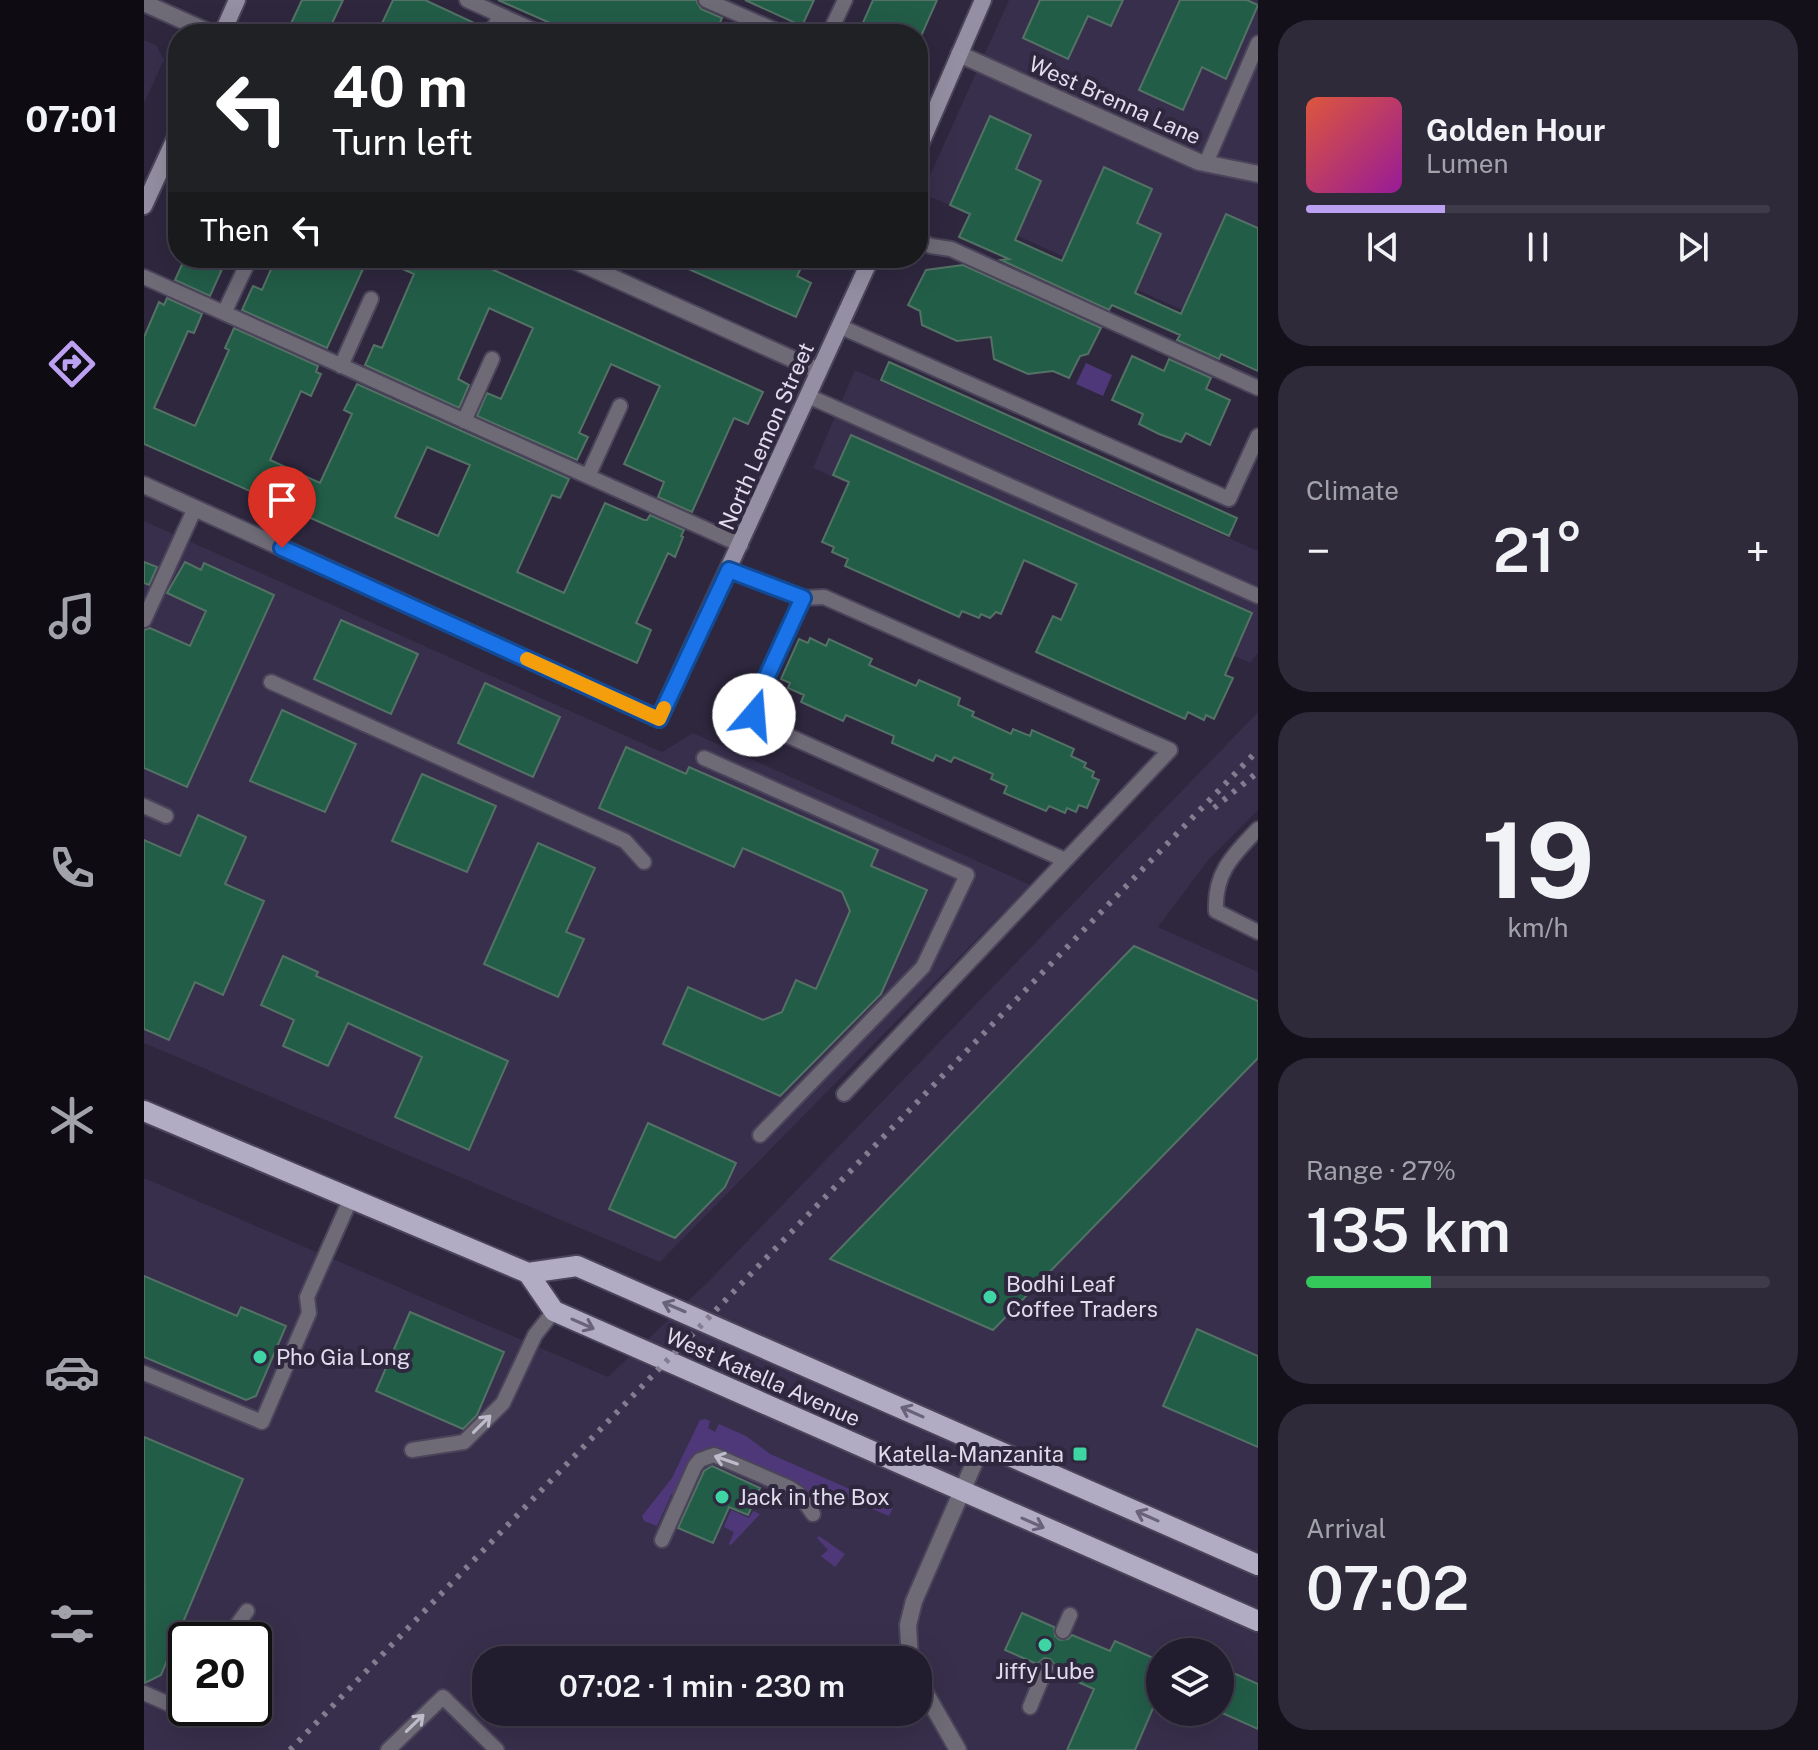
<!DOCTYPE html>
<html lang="en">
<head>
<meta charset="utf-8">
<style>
  body { margin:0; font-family:"Public Sans",sans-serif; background:#2e2a3a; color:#f1f3f6; height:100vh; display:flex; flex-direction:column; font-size:30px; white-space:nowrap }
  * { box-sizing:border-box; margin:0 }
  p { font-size:26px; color:#a2a2aa }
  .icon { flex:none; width:44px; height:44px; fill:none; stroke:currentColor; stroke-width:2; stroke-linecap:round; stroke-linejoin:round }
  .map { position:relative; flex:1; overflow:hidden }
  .side { display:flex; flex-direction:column; gap:20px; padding:20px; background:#131019; width:560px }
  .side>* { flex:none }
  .banner { position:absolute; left:24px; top:24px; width:760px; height:244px; border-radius:32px; box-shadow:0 8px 32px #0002,0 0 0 2px #3f3b4a; background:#202124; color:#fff; overflow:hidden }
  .tools { position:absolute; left:1002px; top:1638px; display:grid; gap:16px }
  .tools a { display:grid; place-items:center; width:88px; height:88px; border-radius:50%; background:#221d2e; box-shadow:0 8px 32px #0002,0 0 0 2px #3f3b4a; font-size:40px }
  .speed { position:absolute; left:24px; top:1622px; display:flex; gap:16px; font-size:40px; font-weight:700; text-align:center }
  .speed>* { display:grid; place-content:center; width:104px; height:104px; border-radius:50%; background:#221d2e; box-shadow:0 8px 32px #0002,0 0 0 2px #3f3b4a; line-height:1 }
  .speed .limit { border:4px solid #111; border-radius:12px; background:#fff; color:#111 }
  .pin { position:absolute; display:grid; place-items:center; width:68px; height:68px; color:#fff; margin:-82px -34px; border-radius:50% 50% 50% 0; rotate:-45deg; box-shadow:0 0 8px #0007 }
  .pin .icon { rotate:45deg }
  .me { position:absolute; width:88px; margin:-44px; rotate:18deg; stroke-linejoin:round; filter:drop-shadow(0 0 6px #0008) }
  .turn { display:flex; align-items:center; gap:28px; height:168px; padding:0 32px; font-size:36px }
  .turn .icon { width:104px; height:104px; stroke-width:2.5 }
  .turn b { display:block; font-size:56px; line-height:68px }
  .then { display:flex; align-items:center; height:76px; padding:0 32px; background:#0003; gap:16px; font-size:30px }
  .big { font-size:60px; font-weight:600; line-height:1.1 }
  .side .tile { flex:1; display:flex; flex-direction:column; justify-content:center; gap:12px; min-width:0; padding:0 28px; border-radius:32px; background:#2e2a3a }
  .side .dial { align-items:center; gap:0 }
  .dial b { font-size:104px; line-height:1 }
  .song { display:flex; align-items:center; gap:24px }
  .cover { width:96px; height:96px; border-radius:12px; background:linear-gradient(135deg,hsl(10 70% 55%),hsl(300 70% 35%)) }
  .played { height:8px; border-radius:4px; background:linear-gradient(90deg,#bca0f2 30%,#3f3b4a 30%) }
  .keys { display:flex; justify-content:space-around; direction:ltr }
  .heat { display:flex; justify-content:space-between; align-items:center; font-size:44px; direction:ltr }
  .charge { height:12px; border-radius:6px; background:linear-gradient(90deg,#34c759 27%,#3f3b4a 0) }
  .trip { position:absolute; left:328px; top:1646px; width:460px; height:80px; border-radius:32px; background:#221d2e; box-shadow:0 8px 32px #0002,0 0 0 2px #3f3b4a; font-weight:600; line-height:80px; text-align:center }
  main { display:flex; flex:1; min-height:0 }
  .tab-bar { display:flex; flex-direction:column; width:144px; justify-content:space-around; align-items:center; background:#0e0c12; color:#a2a2aa }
  .tab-bar .icon { width:56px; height:56px }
  .tab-bar .current { color:#bca0f2 }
  .tab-bar b { font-size:36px; color:#f1f3f6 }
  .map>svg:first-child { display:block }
  .built { fill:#382f4c; fill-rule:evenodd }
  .green { fill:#4f3879 }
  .building { fill:#225d48; stroke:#537265; stroke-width:2; fill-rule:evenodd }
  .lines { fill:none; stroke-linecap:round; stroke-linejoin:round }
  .lane-casing { stroke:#4b445a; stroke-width:18 }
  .street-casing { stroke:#4b445a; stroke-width:20 }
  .secondary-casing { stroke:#4b445a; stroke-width:20 }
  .primary-casing { stroke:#4b445a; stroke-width:24 }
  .lane { stroke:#6e6b77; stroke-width:14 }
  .street { stroke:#6e6b77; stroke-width:16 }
  .secondary { stroke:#948fa2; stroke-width:16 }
  .primary { stroke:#b1abc3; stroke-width:20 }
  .rail { stroke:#837d91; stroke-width:6; stroke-dasharray:4 8; stroke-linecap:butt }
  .oneway { stroke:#69627a }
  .oneway2 { stroke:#bebbca }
  .route-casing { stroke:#114b97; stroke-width:20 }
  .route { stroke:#1a73e8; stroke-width:14 }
  .slow { stroke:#f59e0b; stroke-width:14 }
  .poi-dot { fill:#3ed4a3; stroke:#2e273e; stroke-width:3 }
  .labels { text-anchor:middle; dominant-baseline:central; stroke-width:8; stroke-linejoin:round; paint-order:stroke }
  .street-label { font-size:22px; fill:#e1dded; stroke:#2e273e }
  .poi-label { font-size:22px; fill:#e1dded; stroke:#2e273e; text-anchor:start }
</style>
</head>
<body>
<main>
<nav class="tab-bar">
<b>07:01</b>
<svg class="icon current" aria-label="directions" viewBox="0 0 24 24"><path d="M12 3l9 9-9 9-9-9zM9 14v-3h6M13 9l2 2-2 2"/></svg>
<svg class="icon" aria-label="music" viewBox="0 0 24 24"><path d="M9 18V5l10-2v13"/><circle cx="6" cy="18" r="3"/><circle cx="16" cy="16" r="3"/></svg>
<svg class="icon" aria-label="phone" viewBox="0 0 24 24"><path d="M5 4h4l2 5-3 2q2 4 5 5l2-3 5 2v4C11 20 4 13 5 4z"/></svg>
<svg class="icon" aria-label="climate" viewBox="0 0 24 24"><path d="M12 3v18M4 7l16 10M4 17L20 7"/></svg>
<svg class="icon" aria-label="car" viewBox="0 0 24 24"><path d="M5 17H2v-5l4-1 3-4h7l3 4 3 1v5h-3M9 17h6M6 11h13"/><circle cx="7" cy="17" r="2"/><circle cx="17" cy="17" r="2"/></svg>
<svg class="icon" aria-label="filters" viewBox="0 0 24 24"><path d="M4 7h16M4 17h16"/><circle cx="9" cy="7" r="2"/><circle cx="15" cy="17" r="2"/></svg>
</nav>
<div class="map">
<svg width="1114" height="1750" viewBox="0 0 1114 1750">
  <rect width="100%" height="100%" fill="#2e273e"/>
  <path class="built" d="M865,0H1114V344L778,193Z
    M0,40L12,45L20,60L0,103Z
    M711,370L1114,551V653L1106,663L669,468Z
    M0,521L518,752L549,733L886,885L516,1262L0,1043Z
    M1114,712V810L1065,859L1014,927L1114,972V1750H0V1178L464,1377L563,1283ZM42,1640H110V1708H42ZM1016,1652H1076V1712H1016ZM342,1660H774V1712H342Z"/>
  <path class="green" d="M942,363L968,375L959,396L932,384Z
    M561,1419L566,1421L564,1428L571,1432L575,1424L602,1436L626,1454L749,1508L745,1516L680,1489L674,1503L670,1504L661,1490L655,1486L569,1448C544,1452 548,1486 527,1495L513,1526L500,1521L498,1516L528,1478L556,1420Z
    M587,1510L605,1518L609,1511L616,1514L587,1545L585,1544L590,1532L580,1527Z
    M675,1536L701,1554L691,1567L677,1556L684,1550L673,1538Z"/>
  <path class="building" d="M158,0H199L183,34H142Z
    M249,0H281L339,27L337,34H233Z
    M354,0H552L557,9L578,18L571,34H431Z
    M601,0H670L658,26Z
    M729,0H793L778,34H714Z
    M896,0H979L967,26L944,16L924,59L879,38Z
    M1036,0H1103L1114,5L1082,79L1058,67L1039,110L995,90Z
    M846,116L887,135L872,169L897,181L871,240L918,261L960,167L1008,189L993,223L1017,234L991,293L1037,314L1082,214L1114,228V371L1077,354L1075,359L1033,340L1036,335L968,305L965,310L857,260L865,259L815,237L826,214L806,205Z
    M41,258H83L66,296L31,280Z
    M132,258H224L183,348L98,310L109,286L118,290Z
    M234,258H323L619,392L604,424L590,418L548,512L514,497L520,482L480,464L516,386L467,364L435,433L444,437L433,460L333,416L343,393L357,399L389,328L345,308L314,379L325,385L315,408L221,365L230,345L238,348L270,274Z
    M520,258H662L653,276L667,283L652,317Z
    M819,265L957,328L944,354L936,356L925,378L909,371L884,374L850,359L847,337L813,341L778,325L776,311L764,305L782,270Z
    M23,298L58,314L50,333L44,331L10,408L51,426L85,350L81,348L90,328L174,366L172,372L177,374L167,396L157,391L126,460L176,483L208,414L200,410L213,384L425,479L416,498L408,495L373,572L420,593L461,503L500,520H503L506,515L540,530L537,536L539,537L531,557L524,553L492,623L507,630L493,663L0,444V337L15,302L20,305ZM283,447L326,465L294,536L251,517Z
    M988,356L1020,371L1025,359L1067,378L1062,389L1086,400L1066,445L1042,433L1037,442L1015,434L995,424L999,414L968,400Z
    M745,362L1093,518L1085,536L737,380Z
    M707,435L1108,613L1081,675L1089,678L1070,719L1062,715L1060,720L1044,712L1041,719L892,652L909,616L917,620L933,584L880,560L857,614L852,612L846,618L837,614L835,618L818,611L815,617L701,566L704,559L688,552L690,547L678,542L705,482L689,475Z
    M0,562L13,567L5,585L0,583Z
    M41,562L57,570L60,563L130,595L43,787L0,768V630L6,628L46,646L62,611L23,593Z
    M197,620L274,654L247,714L170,679Z
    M666,638L682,646L685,639L728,659L725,665L772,686L775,680L816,698L814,705L830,712L828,716L867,734L869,729L886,736L888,730L930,749L927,756L942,763L940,767L950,772L948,777L955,780L943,808L935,805L932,812L923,808L921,813L905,806L902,811L860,793L863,786L847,779L849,774L810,757L807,762L792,755L789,761L748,743L750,736L702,715L699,721L657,702L660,695L644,688L646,683L637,679L655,639L664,643Z
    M341,683L416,717L389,777L314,743Z
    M138,710L212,744L181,812L106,781Z
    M482,747L542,774L545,767L734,850L727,866L783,890L737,994L636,1096L519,1044L544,987L619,1020L638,1012L652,980L672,989L706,911L698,892L599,848L590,867L455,808Z
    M278,774L352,806L323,872L248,841Z
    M54,815L102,837L81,884L120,901L79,995L51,982L25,1040L0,1029V840L36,856Z
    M394,843L451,868L422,932L440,939L414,997L340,964Z
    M990,946L1114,1001V1058L849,1330L686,1259Z
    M139,956L174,972L172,976L364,1061L325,1150L251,1117L278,1057L204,1023L184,1066L139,1046L150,1020L117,1005Z
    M504,1123L592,1163L581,1187L531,1238L465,1209Z
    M0,1276L93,1316L97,1307L142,1326L112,1396L102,1400L0,1357Z
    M266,1312L360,1352L333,1415L319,1429L232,1391Z
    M1053,1329L1114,1356V1447L1019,1406Z
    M0,1437L99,1479L17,1675L1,1683Z
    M568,1466L616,1488L604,1515L585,1507L569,1543L534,1528L560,1471Z
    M878,1613L910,1627L911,1636L916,1640L924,1639L928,1635L966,1651L971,1641L1016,1661V1692L991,1750H923L950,1689L911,1672L912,1666L906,1659L900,1658L893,1664L861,1650Z
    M1076,1667L1114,1684V1729L1076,1712Z"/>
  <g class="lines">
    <defs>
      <path id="lane" d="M323,0L398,34
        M562,0L640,34
        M347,34L356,15
        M685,34L701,0
        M1062,163L1114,43
        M774,240L787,246L807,249L1114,388
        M0,277L597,545
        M80,313L106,258
        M695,326L1085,499L1114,436
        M197,366L227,299
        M664,396L1114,596
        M320,421L348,359
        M444,476L476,406
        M585,570L659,598L680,597L1026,750L700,1094
        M659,598L611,702L610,715L620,725L921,860
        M0,620L51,508
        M127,682L481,841L500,862
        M560,758L823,875L779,967L616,1135
        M0,806L22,816
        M1114,829C1089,855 1070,873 1072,911L1114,932
        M0,1373L118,1422L165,1313L163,1297L207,1198
        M268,1450L320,1442L359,1403L391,1335L410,1311
        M518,1540L551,1466L556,1460L570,1455L646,1488L655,1494L669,1514
        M919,1631L926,1615
        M82,1640L103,1611
        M0,1693L34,1708L42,1697
        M886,1707L902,1668
        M244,1750L299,1697L353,1750"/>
      <path id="street" d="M0,3L69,34
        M815,54L1055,162L1114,174
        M425,258L675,371
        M0,485L515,719
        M766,1660L764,1625L770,1601L839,1443
        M774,1680L814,1750"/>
      <path id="secondary" d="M78,34L93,0
        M774,150L839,0
        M0,206L34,132
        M515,719L727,258"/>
      <path id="primary" d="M0,1111L384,1273L433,1266L1114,1565
        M384,1273L410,1311L1114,1621"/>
    </defs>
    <use href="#lane" class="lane-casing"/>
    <use href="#street" class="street-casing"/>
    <use href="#secondary" class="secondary-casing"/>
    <use href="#primary" class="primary-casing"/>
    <use href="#lane" class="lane"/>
    <use href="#street" class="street"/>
    <use href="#secondary" class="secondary"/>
    <use href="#primary" class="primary"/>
    <path class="rail" d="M1070,808L1114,772
      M146,1750L1114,750"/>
  </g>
  <defs><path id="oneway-shaft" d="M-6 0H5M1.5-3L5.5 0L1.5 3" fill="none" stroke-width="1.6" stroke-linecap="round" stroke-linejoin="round" transform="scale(2)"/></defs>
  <g class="oneway">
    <use href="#oneway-shaft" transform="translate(530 1307) rotate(-157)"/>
    <use href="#oneway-shaft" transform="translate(439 1324) rotate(24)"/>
    <use href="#oneway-shaft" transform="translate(768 1412) rotate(-156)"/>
    <use href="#oneway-shaft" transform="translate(1003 1516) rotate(-156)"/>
    <use href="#oneway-shaft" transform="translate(889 1523) rotate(24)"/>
  </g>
  <g class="oneway2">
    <use href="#oneway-shaft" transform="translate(338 1424) rotate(-45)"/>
    <use href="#oneway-shaft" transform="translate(582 1460) rotate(-161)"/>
    <use href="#oneway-shaft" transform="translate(271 1723) rotate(-44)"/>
  </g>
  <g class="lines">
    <defs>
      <path id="route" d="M138,548L515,719L585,570L659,598L611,702L610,715"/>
    </defs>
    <use href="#route" class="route-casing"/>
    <use href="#route" class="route"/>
    <path class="slow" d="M383,659L515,719L520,708"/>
  </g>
  <g class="poi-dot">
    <circle cx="846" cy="1297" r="8"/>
    <circle cx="116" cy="1357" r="8"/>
    <rect x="928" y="1446" width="16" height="16" rx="4"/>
    <circle cx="578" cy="1497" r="8"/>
    <circle cx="901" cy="1645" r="8"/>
  </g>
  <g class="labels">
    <g class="street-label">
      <text transform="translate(971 100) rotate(24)">West Brenna Lane</text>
      <text transform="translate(622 436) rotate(-66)">North Lemon Street</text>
      <text transform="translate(619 1377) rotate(24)">West Katella Avenue</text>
    </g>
    <g class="poi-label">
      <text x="862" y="1284">Bodhi Leaf<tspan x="862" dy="25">Coffee Traders</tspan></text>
      <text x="132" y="1357">Pho Gia Long</text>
      <text x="920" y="1454" text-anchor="end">Katella-Manzanita</text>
      <text x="594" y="1497">Jack in the Box</text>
      <text x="901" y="1671" text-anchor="middle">Jiffy Lube</text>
    </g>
  </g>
</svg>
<div class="tools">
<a><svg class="icon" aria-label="layers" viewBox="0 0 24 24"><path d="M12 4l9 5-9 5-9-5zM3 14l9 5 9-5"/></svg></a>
</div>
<div class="speed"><div class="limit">20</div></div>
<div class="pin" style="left:138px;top:548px;background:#d93025"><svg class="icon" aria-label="arrive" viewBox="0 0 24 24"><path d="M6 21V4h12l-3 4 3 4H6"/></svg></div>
<svg class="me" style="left:610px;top:715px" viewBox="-20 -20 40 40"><circle r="19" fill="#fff"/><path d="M0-13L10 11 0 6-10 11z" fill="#1a73e8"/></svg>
<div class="trip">07:02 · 1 min · 230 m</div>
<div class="banner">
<div class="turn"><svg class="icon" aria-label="left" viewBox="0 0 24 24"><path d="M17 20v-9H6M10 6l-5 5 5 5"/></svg><div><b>40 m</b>Turn left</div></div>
<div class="then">Then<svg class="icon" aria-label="left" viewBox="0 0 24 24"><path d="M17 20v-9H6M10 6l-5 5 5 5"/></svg></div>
</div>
</div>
<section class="side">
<div class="tile">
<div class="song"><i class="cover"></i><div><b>Golden Hour</b><p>Lumen</p></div></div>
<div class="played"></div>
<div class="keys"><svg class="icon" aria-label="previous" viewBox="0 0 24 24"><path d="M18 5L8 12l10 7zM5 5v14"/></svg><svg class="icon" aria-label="pause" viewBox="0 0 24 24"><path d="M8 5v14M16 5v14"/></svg><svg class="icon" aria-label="next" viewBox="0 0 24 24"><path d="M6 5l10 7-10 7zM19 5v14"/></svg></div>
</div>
<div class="tile"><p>Climate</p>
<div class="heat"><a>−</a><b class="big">21°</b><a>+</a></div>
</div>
<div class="tile dial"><b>19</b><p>km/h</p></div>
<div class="tile"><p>Range · 27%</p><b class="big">135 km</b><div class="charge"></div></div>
<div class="tile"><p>Arrival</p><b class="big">07:02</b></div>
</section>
</main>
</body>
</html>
